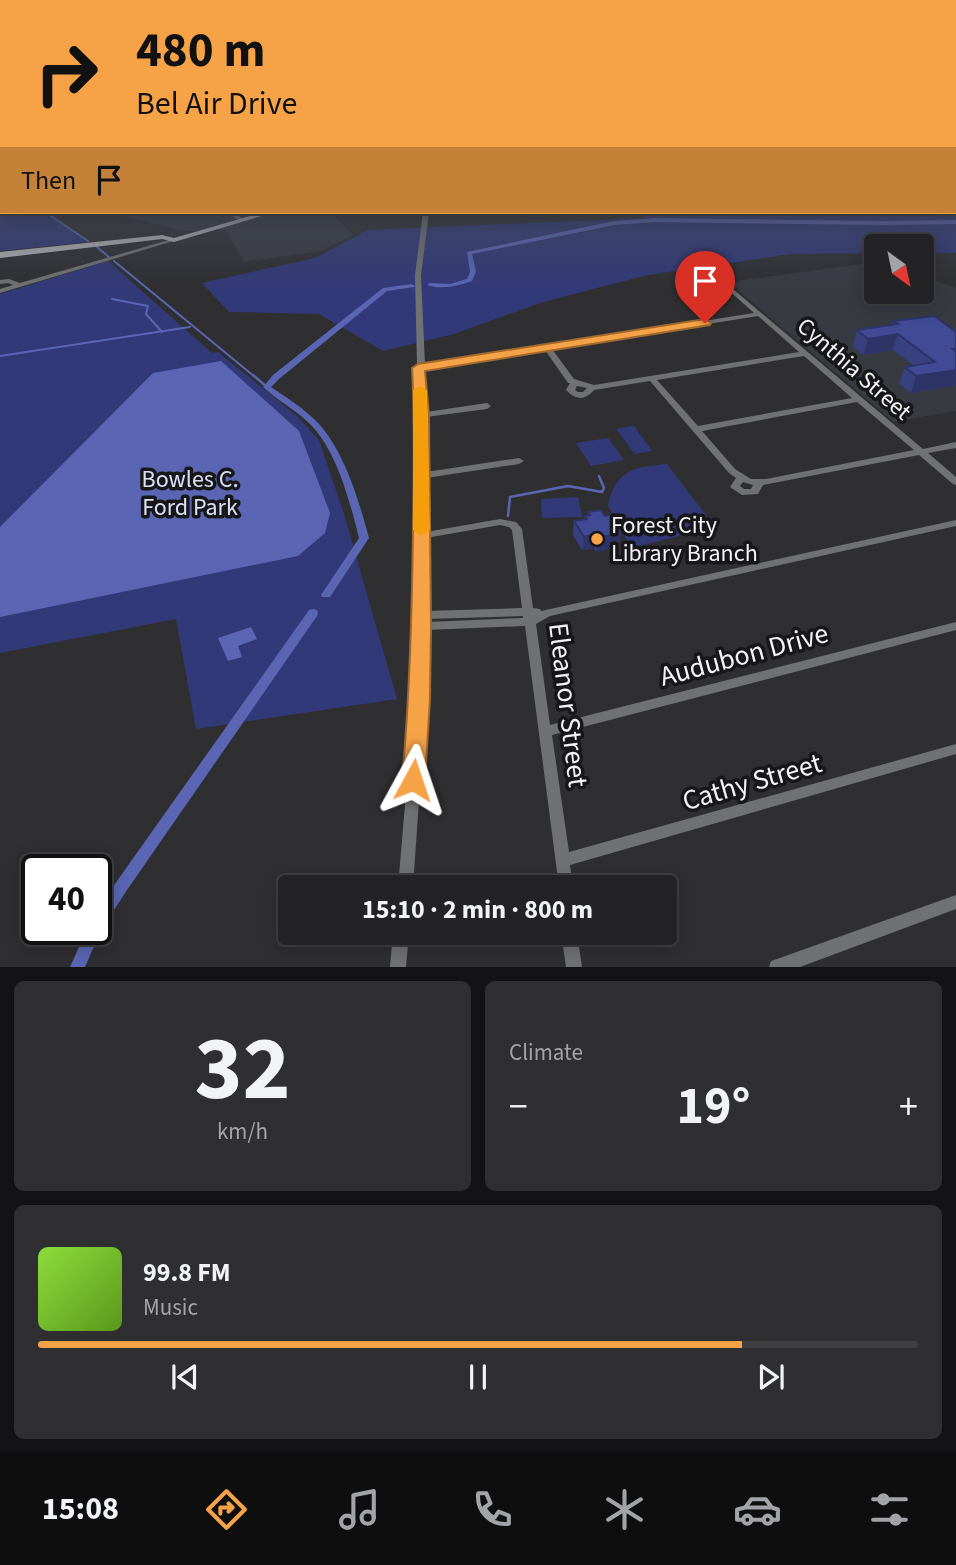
<!DOCTYPE html>
<html lang="en">
<head>
<meta charset="utf-8">
<style>
  body { margin:0; font-family:"Source Sans 3",sans-serif; background:#2f2f32; color:#f1f3f6; height:100vh; display:flex; flex-direction:column; font-size:26px; white-space:nowrap }
  * { box-sizing:border-box; margin:0 }
  p { font-size:23px; color:#a3a4a7 }
  .icon { flex:none; width:38px; height:38px; fill:none; stroke:currentColor; stroke-width:2; stroke-linecap:round; stroke-linejoin:round }
  .map { position:relative; height:967px; overflow:hidden }
  .details { display:flex; flex-direction:column; gap:14px; padding:14px; background:#131315; flex:1 }
  .details>* { flex:none }
  .hud { position:absolute; left:0px; top:0px; width:957px; height:214px; box-shadow:0 4px 18px #0003,0 0 0 2px #404043; background:#f6a247; color:#111; overflow:hidden }
  .needle { width:46px; rotate:147deg }
  .buttons { position:absolute; left:864px; top:234px; display:grid; gap:14px }
  .buttons a { display:grid; place-items:center; width:70px; height:70px; border-radius:7px; background:#232326; box-shadow:0 4px 18px #0003,0 0 0 2px #404043; font-size:35px }
  .speed { position:absolute; left:21px; top:854px; display:flex; gap:14px; font-size:35px; font-weight:700; text-align:center }
  .speed>* { display:grid; place-content:center; width:91px; height:91px; border-radius:50%; background:#232326; box-shadow:0 4px 18px #0003,0 0 0 2px #404043; line-height:1 }
  .speed .limit { border:4px solid #111; border-radius:10px; background:#fff; color:#111 }
  .pin { position:absolute; display:grid; place-items:center; width:60px; height:60px; color:#fff; margin:-72px -30px; border-radius:50% 50% 50% 0; rotate:-45deg; box-shadow:0 0 7px #0007 }
  .pin .icon { rotate:45deg }
  .me { position:absolute; width:77px; margin:-38px; rotate:5deg; stroke-linejoin:round; filter:drop-shadow(0 0 5px #0008) }
  .turn { display:flex; align-items:center; gap:24px; height:147px; padding:0 21px; font-size:32px }
  .turn .icon { width:91px; height:91px; stroke-width:2.5 }
  .turn b { display:block; font-size:49px; line-height:60px }
  .then { display:flex; align-items:center; height:66px; padding:0 21px; background:#0003; gap:14px; font-size:26px }
  .big { font-size:52px; font-weight:700; line-height:1.1 }
  .details .card { flex:1; display:flex; flex-direction:column; justify-content:center; gap:10px; min-width:0; padding:0 24px; border-radius:10px; background:#2f2f32 }
  .details .dial { align-items:center; gap:0 }
  .dial b { font-size:91px; line-height:1 }
  .song { display:flex; align-items:center; gap:21px }
  .cover { width:84px; height:84px; border-radius:10px; background:linear-gradient(135deg,hsl(90 70% 55%),hsl(90 70% 35%)) }
  .played { height:7px; border-radius:4px; background:linear-gradient(90deg,#f6a247 80%,#404043 80%) }
  .keys { display:flex; justify-content:space-around; direction:ltr }
  .heat { display:flex; justify-content:space-between; align-items:center; font-size:38px; direction:ltr }
  .details .tiles { flex:1; display:grid; gap:14px; grid-template-columns:1fr 1fr }
  .card:last-child { grid-column:span 2 }
  .trip { position:absolute; left:278px; top:875px; width:399px; height:70px; border-radius:7px; background:#232326; box-shadow:0 4px 18px #0003,0 0 0 2px #404043; font-weight:700; line-height:70px; text-align:center }
  .tab-bar { display:flex; height:112px; justify-content:space-around; align-items:center; background:#0e0e0f; color:#a3a4a7 }
  .tab-bar .icon { width:49px; height:49px }
  .tab-bar .current { color:#f6a247 }
  .tab-bar b { font-size:32px; color:#f1f3f6 }
  .map>svg:first-child { display:block }
  .built { fill:#383a42 }
  .green { fill:#323978 }
  .water { fill:#5a66b4 }
  .lines { fill:none; stroke-linecap:round; stroke-linejoin:round }
  .stream-far1 { stroke:#5a66b4; stroke-width:2 }
  .stream { stroke:#5a66b4; stroke-width:2.5 }
  .canal { fill:#5a66b4; fill-rule:evenodd }
  .minor { fill:#707172; fill-rule:evenodd }
  .major { fill:#b1b1b4; fill-rule:evenodd }
  .wall { fill:#384080 }
  .shaded-wall { fill:#2e3468 }
  .building { fill:#414a95; stroke:#2e3468; stroke-width:2 }
  .route { fill:#f6a247; stroke:#a0692e; stroke-width:2 }
  .slow { fill:#f59e0b }
  .poi-dot { fill:#f6a247; stroke:#171719; stroke-width:2.5 }
  .labels { text-anchor:middle; dominant-baseline:central; stroke-width:7; stroke-linejoin:round; paint-order:stroke }
  .street-label { font-size:24px; fill:#f3f3f5; stroke:#171719 }
  .park-label { font-size:24px; fill:#dbe0f6; stroke:#171719 }
  .poi-label { font-size:24px; fill:#f3f3f5; stroke:#171719; text-anchor:start }
  .near-street-label { font-size:28px; fill:#f3f3f5; stroke:#171719 }
</style>
</head>
<body>
<div class="map">
<svg width="956" height="967" viewBox="0 0 956 967">
  <rect width="100%" height="100%" fill="#2f2f32"/>
  <path class="built" d="M107,212H331L353,235L321,251L244,262L225,230L182,231Z
    M877,262V292H922V276L956,288V411L894,422L728,282Z"/>
  <path class="green" d="M956,160V253H922V247H877V253L791,254L647,275L540,303L454,334L383,351L319,314L229,312L202,283L315,258L368,230L644,218L639,212H956Z
    M0,206L2,212H45L87,242L0,251Z
    M108,261L212,353L218,352L297,416L319,440L344,514L397,699L196,729L176,619L0,653V294Z
    M634,426L652,451L635,454L616,429Z
    M608,438L624,460L591,466L576,443Z
    M667,464L715,527L631,548L608,506C615,470 634,467 667,464Z
    M578,497L582,517L542,518L541,499Z"/>
  <path class="water" d="M221,361L299,431L330,513L325,533L298,556L0,617V527L153,373Z
    M251,627L257,639L238,646L242,657L228,661L218,638Z"/>
  <g class="lines">
    <path class="stream-far1" d="M45,212L88,241
      M97,247L110,258
      M114,261L255,377
      M112,299L148,306L146,314L162,332
      M0,356L190,327"/>
    <path class="stream" d="M253,375L267,387
      M508,516L510,497L568,486L602,492L604,488L599,476"/>
    <path class="canal" d="M656,218L885,221L956,220V224L885,225L656,222L614,225L472,254L476,272L472,281C457,286 442,290 427,285L430,283L450,284L467,279L470,272L467,252L614,221Z
      M412,284L415,286L414,287L387,291L279,379L271,387C287,398 305,409 319,424C345,453 359,501 369,538L330,597H322L321,595L359,538C350,502 337,451 310,424C296,410 278,401 263,387L273,375L383,288Z
      M313,609L317,610L318,613L317,616L127,890L101,930L85,967H70L87,929H96V912L117,881L309,610Z"/>
    <path class="minor" d="M228,212H234L244,220L239,221Z
      M423,212H429L421,275L425,365L754,313L725,287L724,286L727,284L923,449L956,442V448L928,453L956,477V485L953,484L919,455L763,485L758,494L742,495L730,487L736,478L729,473L650,381L594,390C584,401 576,400 566,390L570,383H568L545,350L425,369L426,412L487,403L491,406L487,409L426,417V472L519,458L524,461L519,464L426,478V532L500,519L516,522L522,529L533,608L540,609L541,611L956,520V526L550,616L536,624L550,725L956,622V630L552,735L569,852L956,744V754L570,865L573,887H559L525,626L426,630V699L413,887H398L414,699L418,415L417,370L414,368L417,366L415,275ZM758,316L799,352L594,385L574,379L552,349ZM804,356L852,398L698,426L657,380ZM577,386L587,388L583,392H578L575,390ZM857,402L914,450L766,479H751L735,469L702,431ZM743,482L753,485L751,489H744L740,486ZM500,525L509,527L512,530L522,608L426,611V538ZM523,616V618L426,622V619Z
      M172,239L177,240L0,293V289L13,285L8,283L0,284V280L9,279L20,283Z
      M956,895V909L800,967H769L771,961L777,959Z
      M393,933H409L406,967H390Z
      M561,933H577L582,967H566Z"/>
    <path class="major" d="M264,212H275L174,242L162,239L0,258V252L162,235L174,238Z"/>
  </g>
  <path class="wall" d="M893,321L956,332V385L911,393L899,383L905,367L913,365L893,350L863,355L853,346L857,330L892,325Z
    M588,512L620,542L613,544V548L596,552L594,548L582,550L573,535L574,521L584,519L585,516L588,515Z"/>
  <path class="shaded-wall" d="M898,334L893,350L863,355L868,339Z
    M956,370V385L911,393L916,376Z
    M622,528L620,542L613,544V548L596,552L598,538L612,531Z
    M595,534L594,548L582,550L584,537Z"/>
  <path class="building" d="M934,316L956,332V349H953L956,351V370L916,376L905,367L935,362L898,334L868,339L857,330L898,324L893,321Z
    M601,510L605,516L612,514L622,528L612,531L614,534L598,538L595,534L584,537L574,521L587,519L585,516L590,515L588,512Z"/>
  <linearGradient id="sky" x2="0" y2="1"><stop stop-color="#1a1a1c"/><stop offset="0.53" stop-color="#474d5a"/><stop offset="1" stop-color="#474d5a" stop-opacity="0"/></linearGradient>
  <rect width="956" height="290" fill="url(#sky)"/>
  <path class="route" d="M705,319L711,323L710,325L425,371L429,415L431,626L430,699L425,780L421,786L413,789L405,786L402,780C410,696 412,613 413,529C414,475 415,422 412,368L418,364Z"/>
  <path class="slow" d="M420,386L427,390L430,530L421,536L413,530V390Z"/>
  <circle class="poi-dot" cx="597" cy="539" r="7"/>
  <g class="labels">
    <g class="street-label">
      <text transform="translate(854 369) rotate(41)">Cynthia Street</text>
    </g>
    <g class="park-label">
      <text x="190" y="479">Bowles C.<tspan x="190" dy="28">Ford Park</tspan></text>
    </g>
    <g class="poi-label">
      <text x="611" y="525">Forest City<tspan x="611" dy="28">Library Branch</tspan></text>
    </g>
    <g class="near-street-label">
      <text transform="translate(744 655) rotate(-15)">Audubon Drive</text>
      <text transform="translate(568 705) rotate(83)">Eleanor Street</text>
      <text transform="translate(752 782) rotate(-16)">Cathy Street</text>
    </g>
  </g>
</svg>
<div class="buttons">
<a><svg class="needle" viewBox="-14 -14 28 28"><path d="M0-13l5 13h-10z" fill="#e53935"/><path d="M0 13l5-13h-10z" fill="#a3a4a7"/></svg></a>
</div>
<div class="speed"><div class="limit">40</div></div>
<div class="pin" style="left:705px;top:323px;background:#d93025"><svg class="icon" aria-label="arrive" viewBox="0 0 24 24"><path d="M6 21V4h12l-3 4 3 4H6"/></svg></div>
<svg class="me" style="left:413px;top:780px" viewBox="-20 -20 40 40"><path d="M0-17L14 15 0 8-14 15z" fill="#f6a247" stroke="#fff" stroke-width="4"/></svg>
<div class="trip">15:10 · 2 min · 800 m</div>
<div class="hud">
<div class="turn"><svg class="icon" aria-label="right" viewBox="0 0 24 24"><path d="M7 20v-9h11M14 6l5 5-5 5"/></svg><div><b>480 m</b>Bel Air Drive</div></div>
<div class="then">Then<svg class="icon" aria-label="arrive" viewBox="0 0 24 24"><path d="M6 21V4h12l-3 4 3 4H6"/></svg></div>
</div>
</div>
<section class="details">
<div class="tiles">
<div class="card dial"><b>32</b><p>km/h</p></div>
<div class="card"><p>Climate</p>
<div class="heat"><a>−</a><b class="big">19°</b><a>+</a></div>
</div>
<div class="card">
<div class="song"><i class="cover"></i><div><b>99.8 FM</b><p>Music</p></div></div>
<div class="played"></div>
<div class="keys"><svg class="icon" aria-label="previous" viewBox="0 0 24 24"><path d="M18 5L8 12l10 7zM5 5v14"/></svg><svg class="icon" aria-label="pause" viewBox="0 0 24 24"><path d="M8 5v14M16 5v14"/></svg><svg class="icon" aria-label="next" viewBox="0 0 24 24"><path d="M6 5l10 7-10 7zM19 5v14"/></svg></div>
</div>
</div>
</section>
<nav class="tab-bar">
<b>15:08</b>
<svg class="icon current" aria-label="directions" viewBox="0 0 24 24"><path d="M12 3l9 9-9 9-9-9zM9 14v-3h6M13 9l2 2-2 2"/></svg>
<svg class="icon" aria-label="music" viewBox="0 0 24 24"><path d="M9 18V5l10-2v13"/><circle cx="6" cy="18" r="3"/><circle cx="16" cy="16" r="3"/></svg>
<svg class="icon" aria-label="phone" viewBox="0 0 24 24"><path d="M5 4h4l2 5-3 2q2 4 5 5l2-3 5 2v4C11 20 4 13 5 4z"/></svg>
<svg class="icon" aria-label="climate" viewBox="0 0 24 24"><path d="M12 3v18M4 7l16 10M4 17L20 7"/></svg>
<svg class="icon" aria-label="car" viewBox="0 0 24 24"><path d="M5 17H2v-5l4-1 3-4h7l3 4 3 1v5h-3M9 17h6M6 11h13"/><circle cx="7" cy="17" r="2"/><circle cx="17" cy="17" r="2"/></svg>
<svg class="icon" aria-label="filters" viewBox="0 0 24 24"><path d="M4 7h16M4 17h16"/><circle cx="9" cy="7" r="2"/><circle cx="15" cy="17" r="2"/></svg>
</nav>
</body>
</html>
